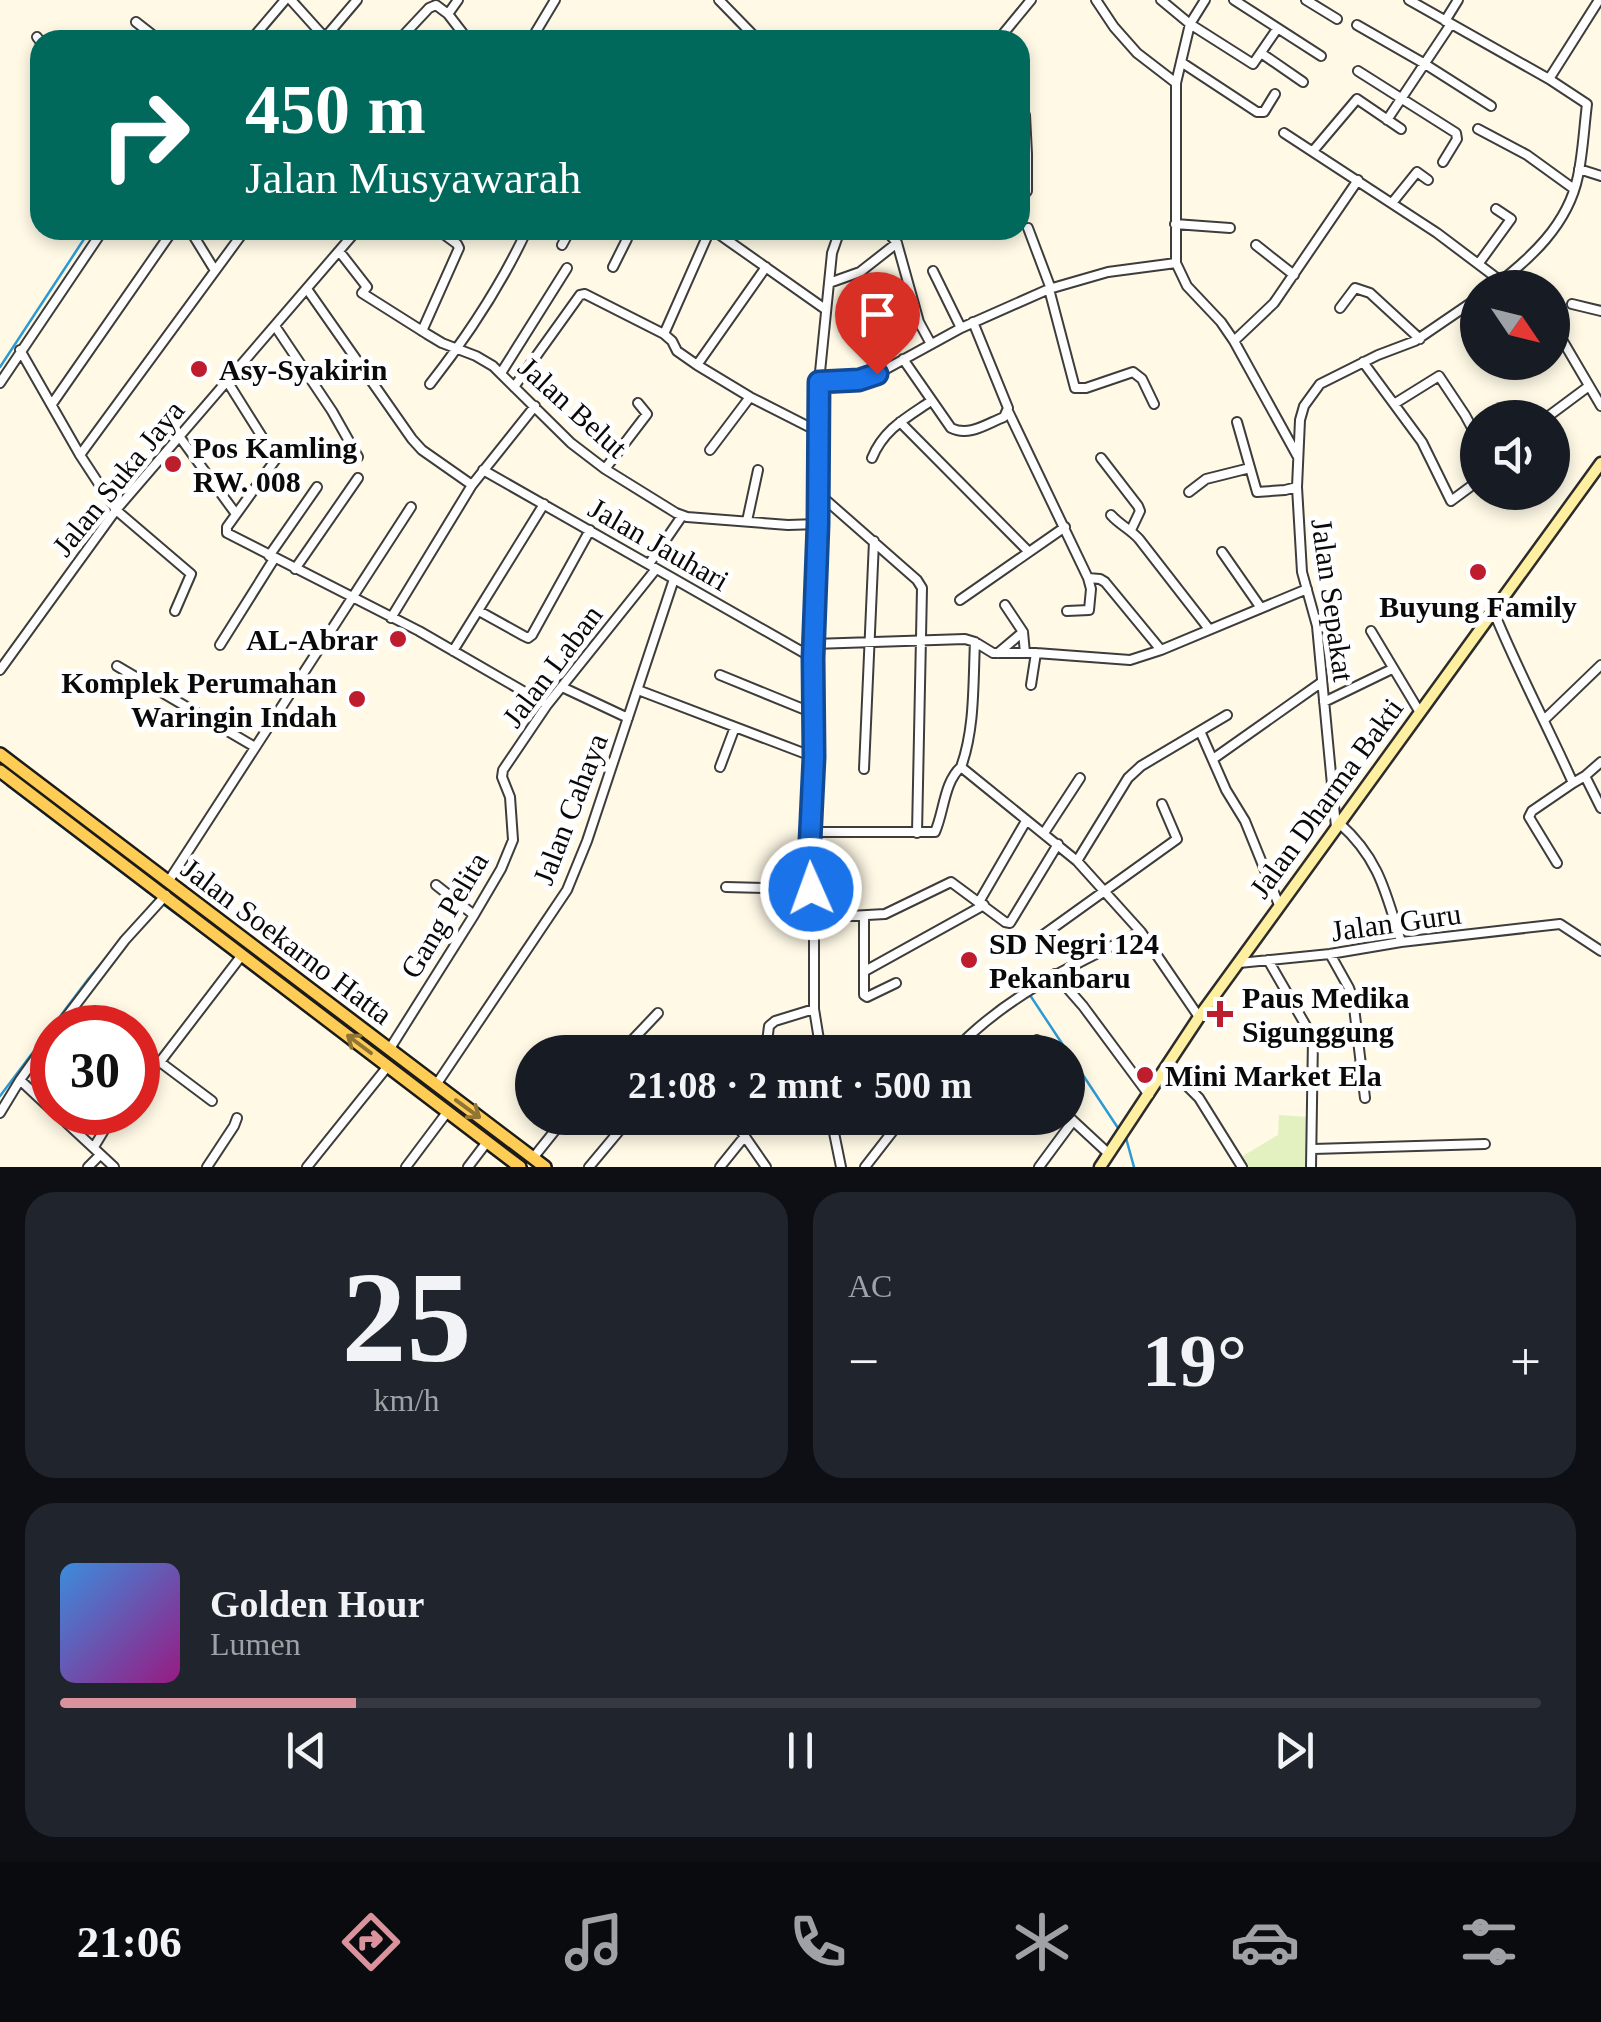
<!DOCTYPE html>
<html lang="id">
<head>
<meta charset="utf-8">
<style>
  body { margin:0; font-family:Georgia,serif; background:#20242c; color:#f1f3f6; height:100vh; display:flex; flex-direction:column; font-size:38px; white-space:nowrap }
  * { box-sizing:border-box; margin:0 }
  p { font-size:32px; color:#9ea1a6 }
  .icon { flex:none; width:55px; height:55px; fill:none; stroke:currentColor; stroke-width:2; stroke-linecap:round; stroke-linejoin:round }
  .map { position:relative; height:1167px; overflow:hidden }
  .details { display:flex; flex-direction:column; gap:25px; padding:25px; background:#0d0f14; flex:1 }
  .details>* { flex:none }
  .hud { position:absolute; left:30px; top:30px; width:1000px; height:210px; border-radius:30px; box-shadow:0 5px 15px #0003; background:#00695c; color:#fff; overflow:hidden }
  .needle { width:65px; rotate:125deg }
  .buttons { position:absolute; left:1460px; top:270px; display:grid; gap:20px }
  .buttons a { display:grid; place-items:center; width:110px; height:110px; border-radius:50%; background:#171b24; box-shadow:0 5px 15px #0003; font-size:50px }
  .speed { position:absolute; left:30px; top:1005px; display:flex; gap:20px; font-size:50px; font-weight:700; text-align:center }
  .speed>* { display:grid; place-content:center; width:130px; height:130px; border-radius:50%; background:#171b24; box-shadow:0 5px 15px #0003; line-height:1 }
  .speed .limit { border:15px solid #d22; background:#fff; color:#111 }
  .pin { position:absolute; display:grid; place-items:center; width:85px; height:85px; color:#fff; margin:-102px -42px; border-radius:50% 50% 50% 0; rotate:-45deg; box-shadow:0 0 10px #0007 }
  .pin .icon { rotate:45deg }
  .me { position:absolute; width:110px; margin:-55px; rotate:358deg; stroke-linejoin:round; filter:drop-shadow(0 0 8px #0008) }
  .turn { display:flex; align-items:center; gap:35px; height:210px; padding:0 50px; font-size:45px }
  .turn .icon { width:130px; height:130px; stroke-width:2.5 }
  .turn b { display:block; font-size:70px; line-height:85px }
  .big { font-size:75px; font-weight:700; line-height:1.1 }
  .details .tile { flex:1; display:flex; flex-direction:column; justify-content:center; gap:15px; min-width:0; padding:0 35px; border-radius:30px; background:#20242c }
  .details .dial { align-items:center; gap:0 }
  .dial b { font-size:130px; line-height:1 }
  .song { display:flex; align-items:center; gap:30px }
  .cover { width:120px; height:120px; border-radius:15px; background:linear-gradient(135deg,hsl(210 70% 55%),hsl(310 70% 35%)) }
  .played { height:10px; border-radius:5px; background:linear-gradient(90deg,#da939c 20%,#363941 20%) }
  .keys { display:flex; justify-content:space-around; direction:ltr }
  .heat { display:flex; justify-content:space-between; align-items:center; font-size:55px; direction:ltr }
  .details .tiles { flex:1; display:grid; gap:25px; grid-template-columns:1fr 1fr }
  .tile:last-child { grid-column:span 2 }
  .trip { position:absolute; left:515px; top:1035px; width:570px; height:100px; border-radius:50px; background:#171b24; box-shadow:0 5px 15px #0003; font-weight:700; line-height:100px; text-align:center }
  .tab-bar { display:flex; height:160px; justify-content:space-around; align-items:center; background:#090b0e; color:#9ea1a6 }
  .tab-bar .icon { width:70px; height:70px }
  .tab-bar .active { color:#da939c }
  .tab-bar b { font-size:45px; color:#f1f3f6 }
  .map>svg:first-child { display:block }
  .pitch { fill:#e3f1c1 }
  .lines { fill:none; stroke-linecap:round; stroke-linejoin:round }
  .stream { stroke:#2c9ad3; stroke-width:2.5 }
  .minor-casing { stroke:#3d3d3d; stroke-width:12 }
  .secondary-casing { stroke:#2c2c2c; stroke-width:15 }
  .primary-casing { stroke:#1b1b1b; stroke-width:16 }
  .minor { stroke:#fff; stroke-width:8 }
  .secondary { stroke:#ffefa1; stroke-width:10 }
  .primary { stroke:#ffcc56; stroke-width:11 }
  .oneway { stroke:#917534 }
  .route-casing { stroke:#114b97; stroke-width:25 }
  .route { stroke:#1a73e8; stroke-width:18 }
  .poi-dot { fill:#be1d2e; stroke:#fff; stroke-width:4 }
  .labels { text-anchor:middle; dominant-baseline:central; stroke-width:10; stroke-linejoin:round; paint-order:stroke }
  .poi-label { font-size:30px; font-weight:bold; fill:#0a0a0a; stroke:#fff; text-anchor:start }
  .street-label { font-size:30px; fill:#0a0a0a; stroke:#fff }
</style>
</head>
<body>
<div class="map">
<svg width="1601" height="1167" viewBox="0 0 1601 1167">
  <rect width="100%" height="100%" fill="#fff9e6"/>
  <path class="pitch" d="M1279,1115L1309,1117L1306,1167H1248L1243,1156L1278,1135Z"/>
  <g class="lines">
    <path class="stream" d="M0,367L90,230
      M7,785L157,899
      M163,904L209,938
      M1014,971L1118,1128
      M0,1096L89,978L154,901
      M447,1119L481,1144
      M1126,1138L1134,1167
      M487,1149L511,1167"/>
    <defs>
      <path id="minor" d="M291,0L327,40
        M719,0L758,40
        M1096,0L1114,27L1137,53L1176,83
        M1161,0L1190,24L1253,64L1277,29
        M1205,0L1190,24L1176,83V263L1187,286L1221,322L1234,341L1298,457
        M1234,0L1321,56
        M1306,0L1337,19
        M1409,0L1549,79L1587,104C1584,128 1583,152 1578,176C1568,225 1530,259 1492,288
        M448,14L458,0
        M1445,21L1458,0
        M136,22L159,40
        M1357,25L1425,64L1491,106
        M37,37L40,41
        M251,40L285,0
        M323,40L357,0
        M399,40L429,8L436,5L448,14L468,40
        M531,40L555,0
        M998,40L1031,0
        M1261,53L1303,82
        M1181,62L1257,112H1264L1275,94
        M1358,71L1456,133L1457,139L1443,162
        M1549,79L1599,0
        M1020,109L1025,115L1027,154V191L1020,199
        M1387,120L1451,24
        M1478,129L1527,155L1574,189
        M1284,133L1437,233L1510,288
        M1313,151L1357,99L1401,129
        M1579,169L1601,176
        M1392,203L1417,172L1428,180
        M1175,224L1230,228
        M1028,228L1051,289
        M190,230L214,269
        M713,230L825,309
        M886,230L897,243L919,322L931,344
        M562,245L570,230
        M1256,245L1294,275
        M339,251L367,287L362,293L427,334L442,343L476,356L493,366L571,443L605,469L676,513L687,517L788,525L818,524
        M1479,263L1511,219L1496,209
        M613,267L627,239L623,230
        M933,271L961,328
        M829,283L860,272L897,243
        M307,289L412,439L422,450L472,485
        M1049,289L1075,388H1086L1133,372L1142,379L1154,404
        M1572,304L1601,311
        M1340,308L1355,288L1370,293L1420,339
        M275,326L332,411L358,457
        M1552,329L1564,343L1601,406
        M422,331L459,248L457,244L438,230
        M664,334L710,230
        M1234,341L1274,303L1358,180
        M20,350L80,455L116,510L191,574L175,611
        M903,359L951,428C969,437 986,424 1004,417L1008,408L973,322
        M1363,362L1422,442L1451,501L1478,481
        M697,365L766,267
        M501,373L567,268
        M227,381L276,459L227,527V533L419,631L547,705
        M819,382L859,380L877,374L961,328L1049,289L1108,272L1176,263
        M0,383L103,230
        M430,384C466,338 499,288 524,236L518,230
        M514,387L580,295L585,294L664,334L672,341L677,351L697,365L750,397L819,432
        M52,404L173,230
        M1394,404L1439,376L1465,415L1478,439
        M1008,411L1088,578
        M1546,418L1589,386
        M900,422L1029,552
        M1237,422L1257,492L1285,490L1297,487
        M179,436L236,514
        M710,450L750,397
        M80,455L245,230
        M872,458C884,429 906,418 931,401
        M1101,458L1138,506L1140,511L1131,530
        M605,469L647,414L638,403
        M483,470L813,658
        M1189,492L1206,479L1250,468
        M819,494L917,580L922,588L917,833
        M1111,515C1120,525 1130,529 1139,539L1209,629
        M747,521L758,470
        M1222,552L1261,608
        M269,556L317,487
        M649,564L682,516
        M295,569L358,478
        M960,600L1065,527
        M1005,605L1023,632L1025,653
        M1493,610C1517,669 1547,725 1573,783L1585,776L1601,808
        M479,611L524,636L528,638L532,635L590,530
        M1067,611L1089,610L1091,589L1088,578L1100,579L1105,582L1161,650
        M391,618L472,485L535,406
        M1371,631L1419,711
        M813,644L965,639L975,642L993,653H1036L1130,660L1161,650L1307,589
        M220,645L274,559
        M453,651L544,504
        M998,653L1023,632
        M117,666L255,747
        M0,670L116,510L357,230
        M720,675L813,713
        M1031,685L1036,653
        M562,687L628,718
        M638,690L814,757
        M1324,702L1392,669
        M1544,720L1601,665
        M1200,731L1226,790L1245,821L1279,905
        M1213,759L1322,682
        M720,767L735,727
        M961,767C975,728 973,684 975,642
        M864,769L874,541
        M1585,776L1601,762
        M1339,823C1379,858 1386,893 1401,942
        M1336,827L1317,626L1302,572L1297,487L1300,420L1304,406L1320,384L1378,355L1415,341L1478,298
        M809,832H935C944,812 944,782 961,767L1077,861L1141,932L1199,1017
        M1044,833L1080,778
        M1077,861L1128,778L1141,766L1227,715
        M1557,863L1529,817L1532,811L1573,783
        M168,882L411,507
        M436,885L474,915
        M726,887L811,889
        M979,902L1026,821
        M864,916V995L867,997L896,983
        M814,918L885,914L951,882L1005,922L1010,923L1058,844
        M1039,938L1177,839L1162,804
        M1330,954L1349,988L1353,999L1365,1098
        M1268,960L1313,1038L1311,1167
        M1239,963L1330,954L1401,942L1560,924L1601,951
        M865,971L984,905
        M1055,974L1083,1006L1149,1095
        M58,1028L125,940L166,895
        M389,1050L474,915L501,869L513,840L510,797L502,777L503,770L547,705L656,569
        M748,1050L767,1042L769,1026L775,1021L814,1009
        M621,1052L658,1013
        M821,1052L814,1009V918L809,862L814,757L813,658L818,524L819,382L832,253L840,230
        M953,1052C1005,996 1073,965 1141,932
        M1018,1052L1037,1040
        M1168,1067L1199,1098L1242,1167
        M20,1080L52,1110
        M436,1085L567,890L587,841L674,579
        M212,1101L160,1062L242,955
        M55,1112L114,1167
        M0,1113L20,1080L52,1035
        M1068,1116L1109,1154
        M732,1118L766,1167
        M831,1118L841,1167
        M94,1147L115,1112
        M1313,1149L1485,1144
        M533,1158L565,1118
        M88,1167L100,1155
        M207,1167L234,1126L237,1118
        M307,1167L388,1066
        M406,1167L448,1111
        M468,1167L487,1142
        M589,1167L630,1118
        M720,1167L745,1136
        M865,1167L903,1118
        M1039,1167L1073,1121"/>
      <path id="secondary" d="M1100,1167L1199,1017L1601,463"/>
      <path id="primary" d="M0,754L545,1167
        M0,771L520,1167"/>
    </defs>
    <use href="#minor" class="minor-casing"/>
    <use href="#secondary" class="secondary-casing"/>
    <use href="#primary" class="primary-casing"/>
    <use href="#minor" class="minor"/>
    <use href="#secondary" class="secondary"/>
    <use href="#primary" class="primary"/>
  </g>
  <defs><path id="oneway-shaft" d="M-6 0H5M1.5-3L5.5 0L1.5 3" fill="none" stroke-width="1.6" stroke-linecap="round" stroke-linejoin="round" transform="scale(2.5)"/></defs>
  <g class="oneway">
    <use href="#oneway-shaft" transform="translate(359 1044) rotate(-143)"/>
    <use href="#oneway-shaft" transform="translate(468 1109) rotate(36)"/>
  </g>
  <g class="lines">
    <defs>
      <path id="route" d="M811,889L809,862L814,757L813,658L818,524L819,382L859,380L877,374"/>
    </defs>
    <use href="#route" class="route-casing"/>
    <use href="#route" class="route"/>
  </g>
  <g class="poi-dot">
    <circle cx="199" cy="369" r="10"/>
    <circle cx="173" cy="464" r="10"/>
    <circle cx="1478" cy="572" r="10"/>
    <circle cx="398" cy="639" r="10"/>
    <circle cx="357" cy="699" r="10"/>
    <circle cx="969" cy="960" r="10"/>
    <path d="M1215 999h10v10h10v10h-10v10h-10v-10h-10v-10h10z"/>
    <circle cx="1145" cy="1075" r="10"/>
  </g>
  <g class="labels">
    <g class="poi-label">
      <text x="219" y="369">Asy-Syakirin</text>
      <text x="193" y="447">Pos Kamling<tspan x="193" dy="34">RW. 008</tspan></text>
      <text x="1478" y="606" text-anchor="middle">Buyung Family</text>
      <text x="378" y="639" text-anchor="end">AL-Abrar</text>
      <text x="337" y="682" text-anchor="end">Komplek Perumahan<tspan x="337" dy="34">Waringin Indah</tspan></text>
      <text x="989" y="943">SD Negri 124<tspan x="989" dy="34">Pekanbaru</tspan></text>
      <text x="1242" y="997">Paus Medika<tspan x="1242" dy="34">Sigunggung</tspan></text>
      <text x="1165" y="1075">Mini Market Ela</text>
    </g>
    <g class="street-label">
      <text transform="translate(573 407) rotate(42)">Jalan Belut</text>
      <text transform="translate(118 478) rotate(-51)">Jalan Suka Jaya</text>
      <text transform="translate(659 544) rotate(30)">Jalan Jauhari</text>
      <text transform="translate(1333 600) rotate(82)">Jalan Sepakat</text>
      <text transform="translate(552 666) rotate(-53)">Jalan Laban</text>
      <text transform="translate(1326 798) rotate(-54)">Jalan Dharma Bakti</text>
      <text transform="translate(570 809) rotate(-69)">Jalan Cahaya</text>
      <text transform="translate(444 915) rotate(-59)">Gang Pelita</text>
      <text transform="translate(1396 922) rotate(-8)">Jalan Guru</text>
      <text transform="translate(287 941) rotate(37)">Jalan Soekarno Hatta</text>
    </g>
  </g>
</svg>
<div class="buttons">
<a><svg class="needle" viewBox="-14 -14 28 28"><path d="M0-13l5 13h-10z" fill="#e53935"/><path d="M0 13l5-13h-10z" fill="#9ea1a6"/></svg></a>
<a><svg class="icon" aria-label="sound" viewBox="0 0 24 24"><path d="M4 9h4l5-4v14l-5-4H4zM17 9q2 3 0 6"/></svg></a>
</div>
<div class="speed"><div class="limit">30</div></div>
<div class="pin" style="left:877px;top:374px;background:#d93025"><svg class="icon" aria-label="arrive" viewBox="0 0 24 24"><path d="M6 21V4h12l-3 4 3 4H6"/></svg></div>
<svg class="me" style="left:811px;top:889px" viewBox="-20 -20 40 40"><circle r="17" fill="#1a73e8" stroke="#fff" stroke-width="3"/><path d="M0-11L8 9 0 5-8 9z" fill="#fff"/></svg>
<div class="trip">21:08 · 2 mnt · 500 m</div>
<div class="hud">
<div class="turn"><svg class="icon" aria-label="right" viewBox="0 0 24 24"><path d="M7 20v-9h11M14 6l5 5-5 5"/></svg><div><b>450 m</b>Jalan Musyawarah</div></div>
</div>
</div>
<section class="details">
<div class="tiles">
<div class="tile dial"><b>25</b><p>km/h</p></div>
<div class="tile"><p>AC</p>
<div class="heat"><a>−</a><b class="big">19°</b><a>+</a></div>
</div>
<div class="tile">
<div class="song"><i class="cover"></i><div><b>Golden Hour</b><p>Lumen</p></div></div>
<div class="played"></div>
<div class="keys"><svg class="icon" aria-label="previous" viewBox="0 0 24 24"><path d="M18 5L8 12l10 7zM5 5v14"/></svg><svg class="icon" aria-label="pause" viewBox="0 0 24 24"><path d="M8 5v14M16 5v14"/></svg><svg class="icon" aria-label="next" viewBox="0 0 24 24"><path d="M6 5l10 7-10 7zM19 5v14"/></svg></div>
</div>
</div>
</section>
<nav class="tab-bar">
<b>21:06</b>
<svg class="icon active" aria-label="directions" viewBox="0 0 24 24"><path d="M12 3l9 9-9 9-9-9zM9 14v-3h6M13 9l2 2-2 2"/></svg>
<svg class="icon" aria-label="music" viewBox="0 0 24 24"><path d="M9 18V5l10-2v13"/><circle cx="6" cy="18" r="3"/><circle cx="16" cy="16" r="3"/></svg>
<svg class="icon" aria-label="phone" viewBox="0 0 24 24"><path d="M5 4h4l2 5-3 2q2 4 5 5l2-3 5 2v4C11 20 4 13 5 4z"/></svg>
<svg class="icon" aria-label="climate" viewBox="0 0 24 24"><path d="M12 3v18M4 7l16 10M4 17L20 7"/></svg>
<svg class="icon" aria-label="car" viewBox="0 0 24 24"><path d="M5 17H2v-5l4-1 3-4h7l3 4 3 1v5h-3M9 17h6M6 11h13"/><circle cx="7" cy="17" r="2"/><circle cx="17" cy="17" r="2"/></svg>
<svg class="icon" aria-label="filters" viewBox="0 0 24 24"><path d="M4 7h16M4 17h16"/><circle cx="9" cy="7" r="2"/><circle cx="15" cy="17" r="2"/></svg>
</nav>
</body>
</html>
